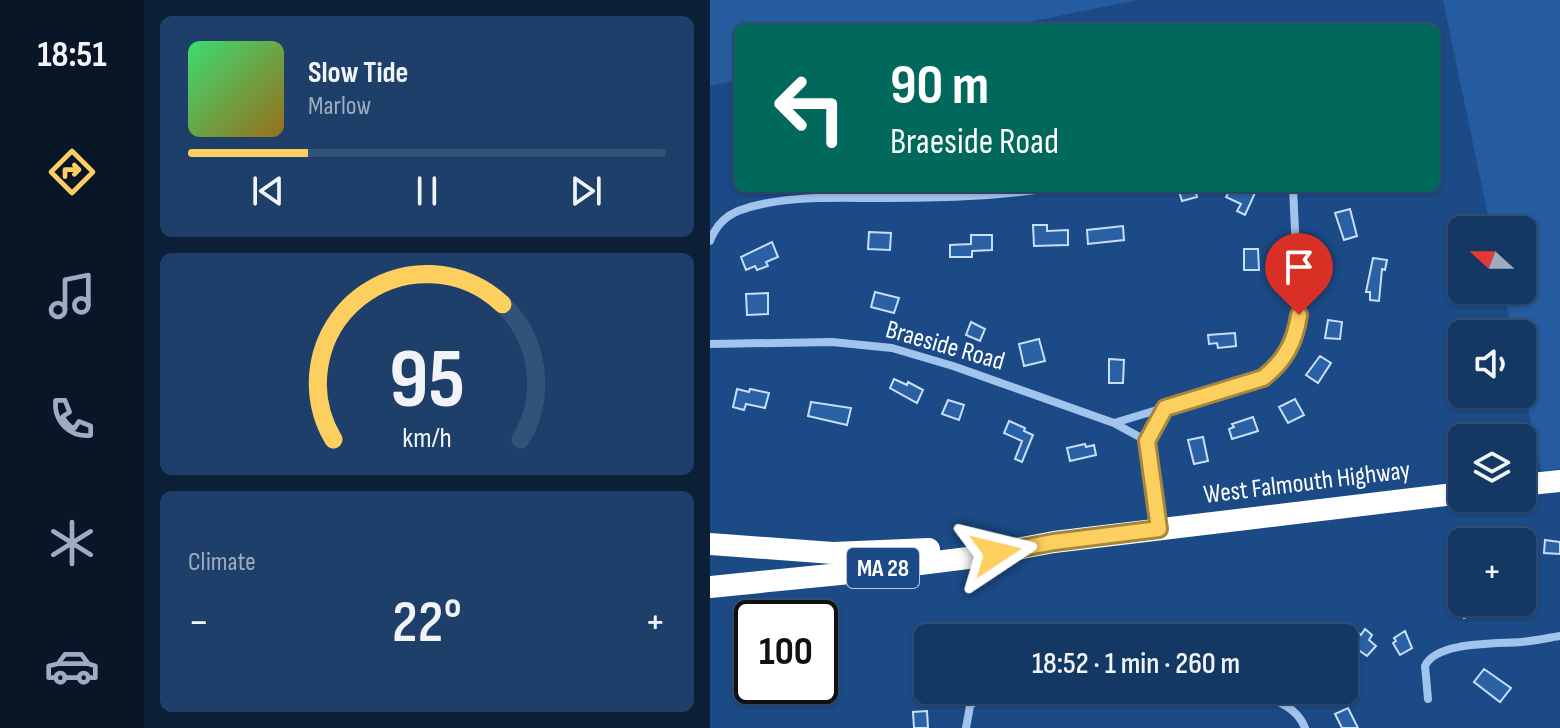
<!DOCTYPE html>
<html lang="en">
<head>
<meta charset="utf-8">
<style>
  body { margin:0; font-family:"Sofia Sans Condensed",sans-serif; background:#1d3f6a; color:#f1f3f6; height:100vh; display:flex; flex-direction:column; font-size:30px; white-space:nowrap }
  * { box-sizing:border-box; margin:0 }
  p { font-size:26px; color:#9dacbf }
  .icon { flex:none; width:44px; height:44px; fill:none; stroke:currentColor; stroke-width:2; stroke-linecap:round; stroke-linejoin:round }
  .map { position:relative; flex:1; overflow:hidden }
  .sheet { display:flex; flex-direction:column; gap:16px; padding:16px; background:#0b1f37; width:566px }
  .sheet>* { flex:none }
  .top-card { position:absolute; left:24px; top:24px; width:706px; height:168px; border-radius:12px; box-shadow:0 2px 6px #0004,0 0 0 2px #335278; background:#00695c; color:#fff; overflow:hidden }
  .needle { width:52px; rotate:291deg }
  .fabs { position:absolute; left:738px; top:216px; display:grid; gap:16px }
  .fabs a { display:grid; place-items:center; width:88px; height:88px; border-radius:12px; background:#143864; box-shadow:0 2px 6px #0004,0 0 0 2px #335278; font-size:40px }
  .speed { position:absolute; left:24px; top:600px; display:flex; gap:16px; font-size:40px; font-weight:700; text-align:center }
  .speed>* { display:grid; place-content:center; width:104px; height:104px; border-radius:50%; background:#143864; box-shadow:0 2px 6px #0004,0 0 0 2px #335278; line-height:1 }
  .speed .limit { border:4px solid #111; border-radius:12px; background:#fff; color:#111 }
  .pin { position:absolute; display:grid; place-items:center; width:68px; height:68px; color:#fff; margin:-82px -34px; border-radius:50% 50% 50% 0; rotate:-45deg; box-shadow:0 0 8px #0007 }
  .pin .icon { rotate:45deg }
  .me { position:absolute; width:88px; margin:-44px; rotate:80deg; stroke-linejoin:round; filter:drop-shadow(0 0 6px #0008) }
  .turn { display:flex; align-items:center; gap:28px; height:168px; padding:0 24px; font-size:36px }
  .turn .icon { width:104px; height:104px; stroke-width:2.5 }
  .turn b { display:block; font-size:56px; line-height:68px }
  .big { font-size:60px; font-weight:600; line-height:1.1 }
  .sheet .card { flex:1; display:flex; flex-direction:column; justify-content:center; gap:12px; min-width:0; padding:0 28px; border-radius:12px; background:#1d3f6a }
  .sheet .dial { align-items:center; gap:0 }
  .dial svg { height:208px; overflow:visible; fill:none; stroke:#335278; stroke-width:7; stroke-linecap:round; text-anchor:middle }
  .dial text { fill:#f1f3f6; stroke:none }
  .song { display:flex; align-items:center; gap:24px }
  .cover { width:96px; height:96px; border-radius:12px; background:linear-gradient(135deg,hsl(140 70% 55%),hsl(40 70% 35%)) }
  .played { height:8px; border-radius:4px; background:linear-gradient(90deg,#fdcf5f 25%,#335278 25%) }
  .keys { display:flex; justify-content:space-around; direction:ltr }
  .heat { display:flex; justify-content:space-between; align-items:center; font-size:44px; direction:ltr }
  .trip { position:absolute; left:204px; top:624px; width:444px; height:80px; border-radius:12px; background:#143864; box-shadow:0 2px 6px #0004,0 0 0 2px #335278; font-weight:600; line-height:80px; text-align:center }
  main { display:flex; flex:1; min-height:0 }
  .dock { display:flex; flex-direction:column; width:144px; justify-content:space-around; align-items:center; background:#081628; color:#9dacbf }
  .dock .icon { width:56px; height:56px }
  .dock .on { color:#fdcf5f }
  .dock b { font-size:36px; color:#f1f3f6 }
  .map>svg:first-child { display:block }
  .green { fill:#245c9f }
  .building { fill:#2a61a5; stroke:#c8def9; stroke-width:2 }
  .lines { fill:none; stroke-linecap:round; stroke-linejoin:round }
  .street { stroke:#a2c4ec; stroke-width:8 }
  .highway { stroke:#fff; stroke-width:22 }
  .route-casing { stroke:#a4873e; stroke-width:20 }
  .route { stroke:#fdcf5f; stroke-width:14 }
  .labels { text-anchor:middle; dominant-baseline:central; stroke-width:8; stroke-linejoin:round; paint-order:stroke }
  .shield { fill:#1b4a86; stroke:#bbc9db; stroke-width:2 }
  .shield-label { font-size:24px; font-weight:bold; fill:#fff }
  .street-label { font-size:26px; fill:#fff; stroke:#1b4a86 }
</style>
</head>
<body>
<main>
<nav class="dock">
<b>18:51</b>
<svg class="icon on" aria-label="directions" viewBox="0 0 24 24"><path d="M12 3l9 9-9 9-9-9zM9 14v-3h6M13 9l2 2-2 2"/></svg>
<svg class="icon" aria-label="music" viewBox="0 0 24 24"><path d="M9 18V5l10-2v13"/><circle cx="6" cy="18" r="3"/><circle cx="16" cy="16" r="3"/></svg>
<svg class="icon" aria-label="phone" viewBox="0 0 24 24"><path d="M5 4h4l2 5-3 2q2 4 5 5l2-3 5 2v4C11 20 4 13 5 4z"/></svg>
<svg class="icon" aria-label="climate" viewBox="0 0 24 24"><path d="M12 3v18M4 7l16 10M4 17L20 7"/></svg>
<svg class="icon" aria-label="car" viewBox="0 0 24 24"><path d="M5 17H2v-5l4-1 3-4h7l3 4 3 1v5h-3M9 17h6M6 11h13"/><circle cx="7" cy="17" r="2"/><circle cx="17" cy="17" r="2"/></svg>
</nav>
<section class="sheet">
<div class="card">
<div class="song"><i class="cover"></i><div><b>Slow Tide</b><p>Marlow</p></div></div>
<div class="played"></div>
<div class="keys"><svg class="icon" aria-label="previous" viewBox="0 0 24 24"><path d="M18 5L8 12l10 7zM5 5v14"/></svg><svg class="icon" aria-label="pause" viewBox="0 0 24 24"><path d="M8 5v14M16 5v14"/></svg><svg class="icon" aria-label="next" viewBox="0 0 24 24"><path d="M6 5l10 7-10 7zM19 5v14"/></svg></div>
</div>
<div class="card dial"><svg viewBox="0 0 100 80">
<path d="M14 69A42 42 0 1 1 86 69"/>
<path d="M14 69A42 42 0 0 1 79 17" stroke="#fdcf5f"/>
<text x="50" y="56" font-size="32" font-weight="700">95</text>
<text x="50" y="72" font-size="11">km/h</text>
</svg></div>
<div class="card"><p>Climate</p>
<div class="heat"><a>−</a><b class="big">22°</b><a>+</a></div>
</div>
</section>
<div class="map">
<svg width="850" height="728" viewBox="0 0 850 728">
  <rect width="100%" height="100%" fill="#1b4a86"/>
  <path class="green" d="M0,0H428L288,28H28V80L0,86Z
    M733,0H850V469L831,471L812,379V334H803L793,290H812V230H781Z"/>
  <path class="building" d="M468,188H485L487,197L472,201Z
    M521,188H536L545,193L535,215L527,211L531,204L516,197Z
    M640,209L647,236L634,240L625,213Z
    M323,225H337V231L358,230V245L324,246Z
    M413,226L414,240L378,244L377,230Z
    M159,232L181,233L180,250L158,249Z
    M261,235H282V250L262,251V257H240V245L261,244Z
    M62,242L68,257L56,262L58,266L47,270L45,266L36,270L31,257Z
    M534,249H548L549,270H534Z
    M663,258L677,260L675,270L672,269L669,301L660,300V292H656Z
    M165,292L189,298L184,313L161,307Z
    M58,293V314L37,315L36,294Z
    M618,320L632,322L630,339L615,338Z
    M261,322L275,329L270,341L256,335Z
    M525,333L526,346L508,348L507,343L499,344L498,335Z
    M329,339L335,361L314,366L309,344Z
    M610,356L621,363L608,383L596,375Z
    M399,359L414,360L413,383H399Z
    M184,379L197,385L198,382L213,390L207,403L180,388Z
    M27,389L39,392L40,389L59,393L55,408L36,404L34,410L23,407Z
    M585,399L594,415L578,423L569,407Z
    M238,400L254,405L249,420L232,414Z
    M101,402L141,408L137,425L98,416Z
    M543,417L548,431L522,439L519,429L524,427L522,424Z
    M299,421L315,428L314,431L323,435L312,462L305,459L312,441L294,433Z
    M493,437L498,461L484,464L478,440Z
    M375,444L376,447L384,445L386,455L360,461L357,448Z
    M835,540L850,542V554L834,553Z
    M756,602H773L776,610L754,618L749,605Z
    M640,625L651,635L655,629L662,635L659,640L666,646L657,656L630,637Z
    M695,631L702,648L690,655L683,643L686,641L684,638Z
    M774,669L801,688L790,702L764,682Z
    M638,708L648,728H632L625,714Z
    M217,711L218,728H204L203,712Z"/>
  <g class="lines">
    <path class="street" d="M0,241C5,227 14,217 28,211C71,195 123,198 169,198C226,198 283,197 340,188
      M0,344L122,342L182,348L243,366L404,423L553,378C575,361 585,342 589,315L583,188
      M404,423L437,441
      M449,528L437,441L455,408
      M507,690C537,692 583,696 595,728
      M718,699L715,666C726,641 787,644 811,642C824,641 837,638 850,636
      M256,728L260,706L275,690"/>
    <path class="highway" d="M812,485L850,481
      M0,544L123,553L219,549
      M0,587L130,574L258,558L344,542L752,493"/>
  </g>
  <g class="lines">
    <defs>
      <path id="route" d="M286,553L344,542L449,529L437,441L455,408L553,378C575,361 585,342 589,315"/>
    </defs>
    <use href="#route" class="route-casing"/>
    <use href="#route" class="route"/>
  </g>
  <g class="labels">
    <rect class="shield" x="137" y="548" width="72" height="40" rx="6"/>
    <g class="shield-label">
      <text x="173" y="568">MA 28</text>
    </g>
    <g class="street-label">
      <text transform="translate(235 346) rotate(16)">Braeside Road</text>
      <text transform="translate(597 483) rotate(-7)">West Falmouth Highway</text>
    </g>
  </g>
</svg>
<div class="fabs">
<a><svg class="needle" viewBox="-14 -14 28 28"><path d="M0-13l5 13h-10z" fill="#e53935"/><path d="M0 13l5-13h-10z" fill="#9dacbf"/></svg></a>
<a><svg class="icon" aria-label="sound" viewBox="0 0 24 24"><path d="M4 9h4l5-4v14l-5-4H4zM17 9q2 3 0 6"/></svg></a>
<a><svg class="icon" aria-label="layers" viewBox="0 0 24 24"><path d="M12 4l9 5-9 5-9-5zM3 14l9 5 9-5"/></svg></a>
<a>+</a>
</div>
<div class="speed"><div class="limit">100</div></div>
<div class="pin" style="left:589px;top:315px;background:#d93025"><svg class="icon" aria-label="arrive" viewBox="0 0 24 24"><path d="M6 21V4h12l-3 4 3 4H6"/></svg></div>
<svg class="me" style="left:286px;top:553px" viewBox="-20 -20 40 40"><path d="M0-17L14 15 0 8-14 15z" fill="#fdcf5f" stroke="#fff" stroke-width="4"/></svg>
<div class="trip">18:52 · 1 min · 260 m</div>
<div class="top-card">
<div class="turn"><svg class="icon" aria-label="left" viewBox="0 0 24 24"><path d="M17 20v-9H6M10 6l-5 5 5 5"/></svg><div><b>90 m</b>Braeside Road</div></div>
</div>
</div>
</main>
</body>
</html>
